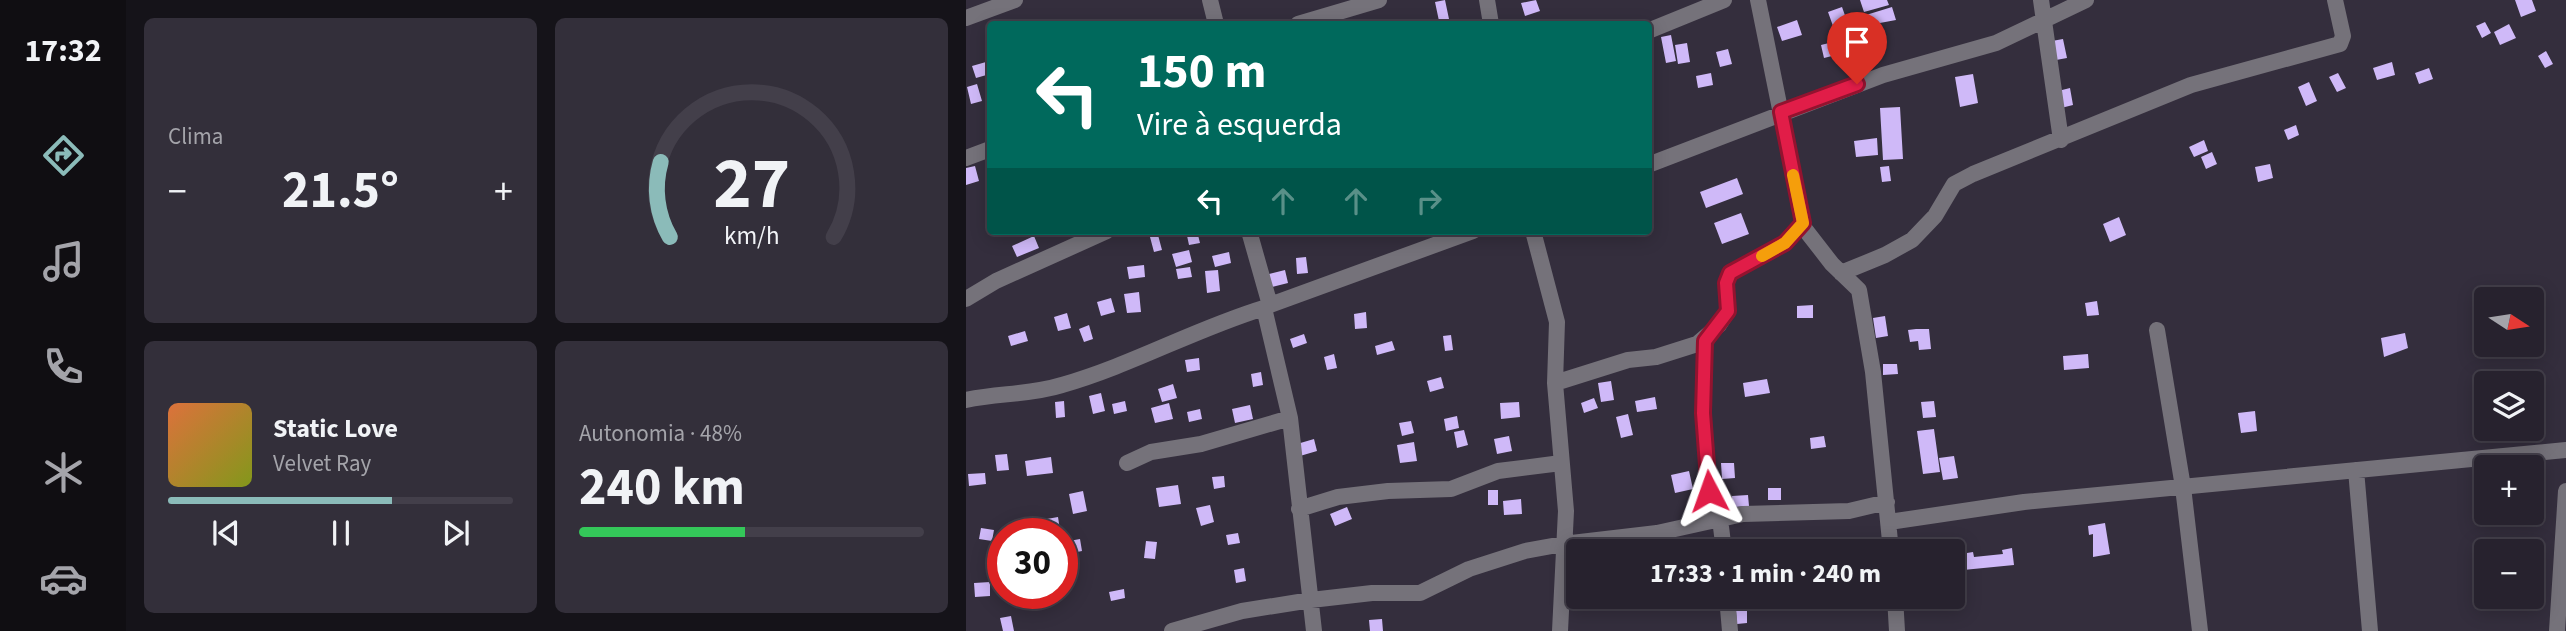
<!DOCTYPE html>
<html lang="pt">
<head>
<meta charset="utf-8">
<style>
  body { margin:0; font-family:"Source Sans 3",sans-serif; background:#332f3a; color:#f1f3f6; height:100vh; display:flex; flex-direction:column; font-size:26px; white-space:nowrap }
  * { box-sizing:border-box; margin:0 }
  p { font-size:23px; color:#a4a4aa }
  .icon { flex:none; width:38px; height:38px; fill:none; stroke:currentColor; stroke-width:2; stroke-linecap:round; stroke-linejoin:round }
  .map { position:relative; flex:1; overflow:hidden }
  .details { display:flex; flex-direction:column; gap:18px; padding:18px; background:#151319; width:840px }
  .details>* { flex:none }
  .guide { position:absolute; left:21px; top:21px; width:665px; height:214px; border-radius:7px; box-shadow:0 4px 18px #0003,0 0 0 2px #433f4a; background:#00695c; color:#fff; overflow:hidden }
  .needle { width:46px; rotate:102deg }
  .buttons { position:absolute; left:1508px; top:287px; display:grid; gap:14px }
  .buttons a { display:grid; place-items:center; width:70px; height:70px; border-radius:7px; background:#27222e; box-shadow:0 4px 18px #0003,0 0 0 2px #433f4a; font-size:35px }
  .speed { position:absolute; left:21px; top:518px; display:flex; gap:14px; font-size:35px; font-weight:700; text-align:center }
  .speed>* { display:grid; place-content:center; width:91px; height:91px; border-radius:50%; background:#27222e; box-shadow:0 4px 18px #0003,0 0 0 2px #433f4a; line-height:1 }
  .speed .limit { border:10px solid #d22; background:#fff; color:#111 }
  .pin { position:absolute; display:grid; place-items:center; width:60px; height:60px; color:#fff; margin:-72px -30px; border-radius:50% 50% 50% 0; rotate:-45deg; box-shadow:0 0 7px #0007 }
  .pin .icon { rotate:45deg }
  .me { position:absolute; width:77px; margin:-38px; rotate:356deg; stroke-linejoin:round; filter:drop-shadow(0 0 5px #0008) }
  .turn { display:flex; align-items:center; gap:24px; height:147px; padding:0 35px; font-size:32px }
  .turn .icon { width:91px; height:91px; stroke-width:2.5 }
  .turn b { display:block; font-size:49px; line-height:60px }
  .lanes { display:flex; align-items:center; height:66px; padding:0 35px; background:#0003; justify-content:center; gap:35px; direction:ltr }
  .lanes .off { opacity:.35 }
  .big { font-size:52px; font-weight:700; line-height:1.1 }
  .details .card { flex:1; display:flex; flex-direction:column; justify-content:center; gap:10px; min-width:0; padding:0 24px; border-radius:10px; background:#332f3a }
  .details .dial { align-items:center; gap:0 }
  .dial svg { height:182px; overflow:visible; fill:none; stroke:#433f4a; stroke-width:7; stroke-linecap:round; text-anchor:middle }
  .dial text { fill:#f1f3f6; stroke:none }
  .song { display:flex; align-items:center; gap:21px }
  .cover { width:84px; height:84px; border-radius:10px; background:linear-gradient(135deg,hsl(20 70% 55%),hsl(70 70% 35%)) }
  .played { height:7px; border-radius:4px; background:linear-gradient(90deg,#8bbbb9 65%,#433f4a 65%) }
  .keys { display:flex; justify-content:space-around; direction:ltr }
  .heat { display:flex; justify-content:space-between; align-items:center; font-size:38px; direction:ltr }
  .charge { height:10px; border-radius:5px; background:linear-gradient(90deg,#34c759 48%,#433f4a 0) }
  .details .tiles { flex:1; display:grid; gap:18px; grid-template-columns:repeat(2,1fr) }
  .trip { position:absolute; left:600px; top:539px; width:399px; height:70px; border-radius:7px; background:#27222e; box-shadow:0 4px 18px #0003,0 0 0 2px #433f4a; font-weight:700; line-height:70px; text-align:center }
  main { display:flex; flex:1; min-height:0 }
  .menu { display:flex; flex-direction:column; width:126px; justify-content:space-around; align-items:center; background:#100e12; color:#a4a4aa }
  .menu .icon { width:49px; height:49px }
  .menu .active { color:#8bbbb9 }
  .menu b { font-size:32px; color:#f1f3f6 }
  .map>svg:first-child { display:block }
  .building { fill:#cfb9f8 }
  .lines { fill:none; stroke-linecap:round; stroke-linejoin:round }
  .minor { stroke:#75727a; stroke-width:16 }
  .route-casing { stroke:#92132f; stroke-width:18 }
  .route { stroke:#e11d48; stroke-width:12 }
  .slow { stroke:#f59e0b; stroke-width:12 }
</style>
</head>
<body>
<main>
<nav class="menu">
<b>17:32</b>
<svg class="icon active" aria-label="directions" viewBox="0 0 24 24"><path d="M12 3l9 9-9 9-9-9zM9 14v-3h6M13 9l2 2-2 2"/></svg>
<svg class="icon" aria-label="music" viewBox="0 0 24 24"><path d="M9 18V5l10-2v13"/><circle cx="6" cy="18" r="3"/><circle cx="16" cy="16" r="3"/></svg>
<svg class="icon" aria-label="phone" viewBox="0 0 24 24"><path d="M5 4h4l2 5-3 2q2 4 5 5l2-3 5 2v4C11 20 4 13 5 4z"/></svg>
<svg class="icon" aria-label="climate" viewBox="0 0 24 24"><path d="M12 3v18M4 7l16 10M4 17L20 7"/></svg>
<svg class="icon" aria-label="car" viewBox="0 0 24 24"><path d="M5 17H2v-5l4-1 3-4h7l3 4 3 1v5h-3M9 17h6M6 11h13"/><circle cx="7" cy="17" r="2"/><circle cx="17" cy="17" r="2"/></svg>
</nav>
<section class="details">
<div class="tiles">
<div class="card"><p>Clima</p>
<div class="heat"><a>−</a><b class="big">21.5°</b><a>+</a></div>
</div>
<div class="card dial"><svg viewBox="0 0 100 80">
<path d="M14 69A42 42 0 1 1 86 69"/>
<path d="M14 69A42 42 0 0 1 10 36" stroke="#8bbbb9"/>
<text x="50" y="56" font-size="32" font-weight="700">27</text>
<text x="50" y="72" font-size="11">km/h</text>
</svg></div>
<div class="card">
<div class="song"><i class="cover"></i><div><b>Static Love</b><p>Velvet Ray</p></div></div>
<div class="played"></div>
<div class="keys"><svg class="icon" aria-label="previous" viewBox="0 0 24 24"><path d="M18 5L8 12l10 7zM5 5v14"/></svg><svg class="icon" aria-label="pause" viewBox="0 0 24 24"><path d="M8 5v14M16 5v14"/></svg><svg class="icon" aria-label="next" viewBox="0 0 24 24"><path d="M6 5l10 7-10 7zM19 5v14"/></svg></div>
</div>
<div class="card"><p>Autonomia · 48%</p><b class="big">240 km</b><div class="charge"></div></div>
</div>
</section>
<div class="map">
<svg width="1600" height="631" viewBox="0 0 1600 631">
  <rect width="100%" height="100%" fill="#342e3d"/>
  <path class="building" d="M479,0L483,19L473,21L469,2Z
    M570,0L574,11L559,16L555,3Z
    M894,0H921L923,5L898,12Z
    M1549,0H1566L1570,11L1555,17Z
    M876,7L881,21L867,26L862,12Z
    M926,7L930,20L903,25L900,15Z
    M899,15L905,34L897,37L890,18Z
    M831,20L836,35L816,41L811,27Z
    M1519,22L1525,33L1516,38L1510,26Z
    M1543,24L1550,38L1534,45L1528,32Z
    M705,35L710,61L700,63L695,37Z
    M1097,39L1101,58L1090,60L1086,41Z
    M867,42L870,55L858,58L855,45Z
    M721,43L724,62L712,64L709,45Z
    M762,49L766,64L754,67L750,52Z
    M1580,51L1587,64L1579,68L1572,56Z
    M20,62L24,74L10,78L6,66Z
    M1426,62L1429,75L1411,80L1407,68Z
    M1463,68L1467,79L1453,84L1449,73Z
    M745,73L747,85L732,88L730,76Z
    M1372,73L1380,88L1371,92L1363,77Z
    M1007,74L1012,103L994,107L989,77Z
    M1343,82L1351,101L1340,106L1332,87Z
    M11,84L16,101L5,104L1,87Z
    M1104,88L1107,105L1095,108L1092,91Z
    M934,107L937,159L917,160L914,108Z
    M1330,125L1333,135L1322,140L1318,130Z
    M911,138L912,155L890,157L888,141Z
    M1238,140L1242,151L1228,157L1223,147Z
    M1246,152L1251,164L1240,169L1235,157Z
    M1304,164L1307,178L1292,182L1289,167Z
    M9,166L13,181L0,185V168Z
    M923,166L925,181L916,182L914,167Z
    M771,178L777,194L740,208L734,192Z
    M775,213L783,234L756,244L748,223Z
    M1153,217L1160,235L1144,242L1137,224Z
    M220,231H231L234,243L223,245Z
    M192,235L196,250L188,252L184,237Z
    M68,236L73,248L51,257L46,246Z
    M223,250L226,262L210,267L206,254Z
    M263,252L265,263L249,267L246,256Z
    M340,257L342,273L331,274L330,258Z
    M178,265L179,277L163,279L161,267Z
    M224,267L226,277L212,279L210,269Z
    M252,270L254,291L241,293L239,271Z
    M319,270L322,283L306,287L303,274Z
    M173,292L175,312L161,313L158,294Z
    M145,298L149,312L135,316L131,302Z
    M1131,301L1133,315L1121,316L1119,303Z
    M847,305V318H831V306Z
    M400,312L401,328L389,329L388,314Z
    M101,313L105,328L92,331L88,317Z
    M919,316L922,336L910,338L907,318Z
    M123,325L127,339L118,342L113,329Z
    M950,329H963L965,349L953,350L952,341L944,342L942,330Z
    M59,331L62,341L45,346L42,336Z
    M1439,333L1442,348L1418,357L1415,338Z
    M338,334L341,343L327,348L324,339Z
    M485,335L487,350L479,351L477,336Z
    M426,341L429,350L411,355L409,346Z
    M368,354L371,368L361,370L358,357Z
    M1122,354L1123,368L1098,370L1097,356Z
    M233,358L234,370L221,372L219,360Z
    M917,364H931L932,374L917,375Z
    M295,372L297,385L287,387L285,374Z
    M475,377L478,388L464,392L461,381Z
    M801,379L804,393L779,397L777,383Z
    M645,381L648,400L635,402L632,383Z
    M207,384L211,398L196,402L192,389Z
    M135,393L139,411L127,414L123,396Z
    M689,397L691,409L671,412L669,401Z
    M628,398L632,408L618,413L615,403Z
    M98,401L99,417L90,418L89,402Z
    M159,401L161,411L148,414L146,404Z
    M968,401L970,417L957,418L955,402Z
    M553,402L554,417L535,419L534,403Z
    M203,403L207,419L189,423L185,408Z
    M284,405L287,419L269,423L266,409Z
    M234,409L236,419L223,422L221,412Z
    M1289,411L1291,431L1275,433L1272,413Z
    M662,414L667,435L655,438L650,417Z
    M491,416L493,428L480,431L478,419Z
    M445,421L448,433L436,436L433,423Z
    M968,429L974,472L957,474L951,431Z
    M498,430L502,445L491,448L488,432Z
    M543,436L546,451L531,454L528,439Z
    M858,436L860,447L845,449L844,438Z
    M348,439L351,451L334,456L331,444Z
    M448,442L451,461L434,463L431,445Z
    M41,454L43,470L31,471L29,455Z
    M988,456L992,478L977,480L973,458Z
    M85,457L87,473L61,476L59,461Z
    M755,463H768L769,478L756,479Z
    M723,471L727,489L709,493L705,475Z
    M19,473L20,484L3,486L2,474Z
    M258,476L259,487L248,489L246,477Z
    M212,485L215,504L193,507L190,488Z
    M802,488H815V500H802Z
    M522,490H532V505H522Z
    M117,491L121,511L107,514L103,494Z
    M782,495L783,506L767,507L766,496Z
    M555,499L556,514L538,515L537,501Z
    M244,505L248,522L235,526L230,508Z
    M381,507L386,519L369,526L364,514Z
    M92,517L94,530L77,533L75,520Z
    M1139,523L1144,554L1127,557V534L1123,535L1122,526Z
    M15,528L28,530L26,541L13,539Z
    M272,533L274,543L262,545L260,535Z
    M803,538L804,549L785,551L784,540Z
    M114,539L116,551L106,553L103,541Z
    M180,541L191,542L189,559L178,558Z
    M1000,544L1001,553L1007,552L1008,557L1037,554L1036,550L1046,548L1048,565L987,571V551H984L983,545Z
    M278,568L280,581L270,583L268,570Z
    M24,582V596L9,597L8,583Z
    M158,589L159,598L145,601L143,592Z
    M661,597L662,604L644,608L642,598Z
    M781,610V623L771,624L770,611Z
    M45,616L48,631H37L34,618Z
    M416,619L417,631H404L403,620Z"/>
  <g class="lines">
    <path class="minor" d="M244,0L250,24
      M521,0L525,24
      M792,0L838,228L866,264L893,290L907,372L925,551
      M1075,0L1095,140
      M0,18L49,0
      M332,24L413,0
      M682,31L758,0
      M0,158L24,149
      M682,165L917,75L1030,43L1120,0
      M283,231L304,305L298,308L324,418L348,631
      M567,231L591,322L589,383L600,511L594,631
      M875,273L919,255L946,240L969,216L988,184L1007,174L1225,85L1374,44L1377,36L1369,0
      M0,299L30,281L141,231
      M304,305L507,231
      M1191,330L1217,487L1234,631
      M739,341L737,413L744,508L754,519L758,551
      M589,383L662,360L690,357L731,344L753,325L762,311L760,283L764,273L819,243L837,223
      M0,400C32,393 64,395 96,385C166,365 229,329 298,308
      M161,463L185,452L235,444L324,418
      M1390,470L1404,631
      M333,509L372,497L422,491L485,489L532,471L595,463
      M923,522L1058,502L1600,450
      M761,597L764,631
      M929,597L931,631
      M206,631L276,611L345,600L406,593H454L503,569L559,551L597,544L691,533L777,514L883,511L921,502
      M1591,631L1600,491"/>
  </g>
  <g class="lines">
    <defs>
      <path id="route" d="M743,491L737,413L739,341L762,311L760,283L764,273L819,243L837,223L815,112L891,84"/>
    </defs>
    <use href="#route" class="route-casing"/>
    <use href="#route" class="route"/>
    <path class="slow" d="M796,256L819,243L837,223L827,175"/>
  </g>
</svg>
<div class="buttons">
<a><svg class="needle" viewBox="-14 -14 28 28"><path d="M0-13l5 13h-10z" fill="#e53935"/><path d="M0 13l5-13h-10z" fill="#a4a4aa"/></svg></a>
<a><svg class="icon" aria-label="layers" viewBox="0 0 24 24"><path d="M12 4l9 5-9 5-9-5zM3 14l9 5 9-5"/></svg></a>
<a>+</a>
<a>−</a>
</div>
<div class="speed"><div class="limit">30</div></div>
<div class="pin" style="left:891px;top:84px;background:#d93025"><svg class="icon" aria-label="arrive" viewBox="0 0 24 24"><path d="M6 21V4h12l-3 4 3 4H6"/></svg></div>
<svg class="me" style="left:743px;top:491px" viewBox="-20 -20 40 40"><path d="M0-17L14 15 0 8-14 15z" fill="#e11d48" stroke="#fff" stroke-width="4"/></svg>
<div class="trip">17:33 · 1 min · 240 m</div>
<div class="guide">
<div class="turn"><svg class="icon" aria-label="left" viewBox="0 0 24 24"><path d="M17 20v-9H6M10 6l-5 5 5 5"/></svg><div><b>150 m</b>Vire à esquerda</div></div>
<div class="lanes"><svg class="icon" aria-label="left" viewBox="0 0 24 24"><path d="M17 20v-9H6M10 6l-5 5 5 5"/></svg><svg class="icon off" aria-label="ahead" viewBox="0 0 24 24"><path d="M12 20V5M6 11l6-6 6 6"/></svg><svg class="icon off" aria-label="ahead" viewBox="0 0 24 24"><path d="M12 20V5M6 11l6-6 6 6"/></svg><svg class="icon off" aria-label="right" viewBox="0 0 24 24"><path d="M7 20v-9h11M14 6l5 5-5 5"/></svg></div>
</div>
</div>
</main>
</body>
</html>
